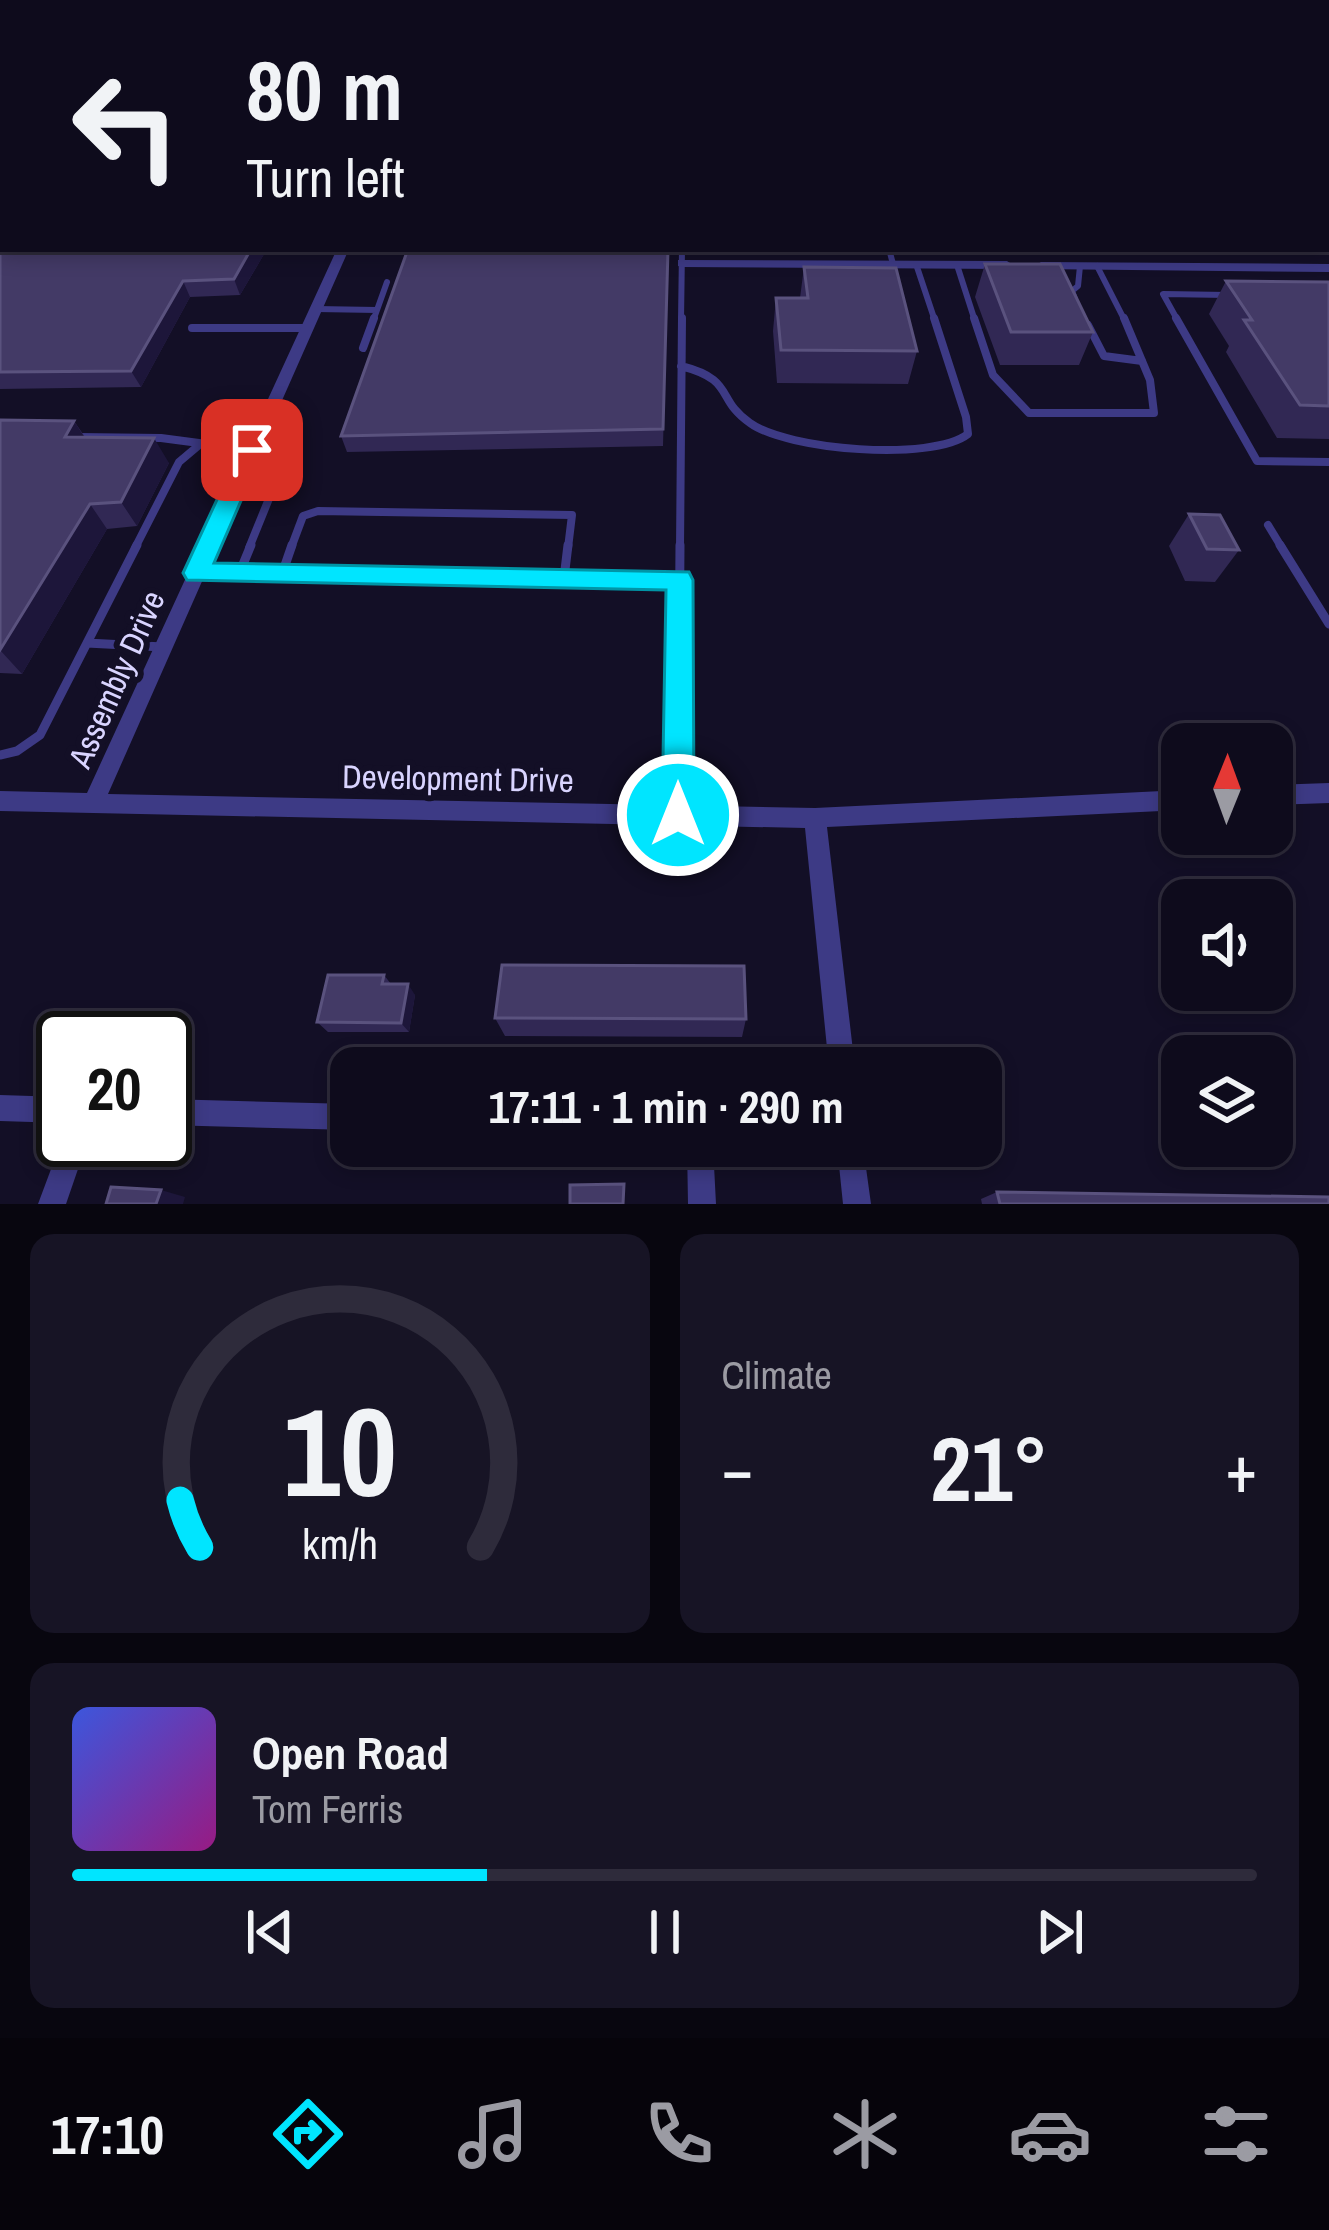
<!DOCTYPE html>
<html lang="en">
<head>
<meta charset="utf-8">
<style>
  body { margin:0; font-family:"Archivo Narrow",sans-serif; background:#171425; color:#f1f3f6; height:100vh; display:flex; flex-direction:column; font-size:45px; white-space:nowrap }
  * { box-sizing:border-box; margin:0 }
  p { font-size:39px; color:#9b9ba3 }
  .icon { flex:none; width:66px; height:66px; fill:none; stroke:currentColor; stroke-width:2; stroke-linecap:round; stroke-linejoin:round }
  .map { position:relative; height:1204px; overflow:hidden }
  .details { display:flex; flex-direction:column; gap:30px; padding:30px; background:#08060f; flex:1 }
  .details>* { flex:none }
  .top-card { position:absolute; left:0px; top:0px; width:1329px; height:252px; box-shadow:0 6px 18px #0003,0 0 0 3px #2e2b3b; background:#0e0b1c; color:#f1f3f6; overflow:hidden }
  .needle { width:78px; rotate:1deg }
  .fabs { position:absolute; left:1161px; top:723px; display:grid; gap:24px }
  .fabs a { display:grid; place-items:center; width:132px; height:132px; border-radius:24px; background:#0e0b1c; box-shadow:0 6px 18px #0003,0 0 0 3px #2e2b3b; font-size:60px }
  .speed { position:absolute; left:36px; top:1011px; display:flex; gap:24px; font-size:60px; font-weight:700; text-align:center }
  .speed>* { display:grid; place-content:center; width:156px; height:156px; border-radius:50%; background:#0e0b1c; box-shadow:0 6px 18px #0003,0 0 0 3px #2e2b3b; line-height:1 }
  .speed .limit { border:6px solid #111; border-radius:18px; background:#fff; color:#111 }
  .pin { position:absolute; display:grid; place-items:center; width:102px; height:102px; color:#fff; margin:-51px; border-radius:24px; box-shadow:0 6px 18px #0006 }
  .me { position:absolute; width:132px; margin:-66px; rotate:0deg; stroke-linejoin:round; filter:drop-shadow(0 0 9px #0008) }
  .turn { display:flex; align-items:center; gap:42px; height:252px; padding:0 48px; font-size:54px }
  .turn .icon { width:156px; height:156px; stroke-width:2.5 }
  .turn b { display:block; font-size:84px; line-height:102px }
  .big { font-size:90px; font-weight:700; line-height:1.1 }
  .details .tile { flex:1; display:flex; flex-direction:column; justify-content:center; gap:18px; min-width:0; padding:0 42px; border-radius:24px; background:#171425 }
  .details .dial { align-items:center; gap:0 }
  .dial svg { height:312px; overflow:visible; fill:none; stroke:#2e2b3b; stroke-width:7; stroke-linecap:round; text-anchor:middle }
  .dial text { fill:#f1f3f6; stroke:none }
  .song { display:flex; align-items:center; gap:36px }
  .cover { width:144px; height:144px; border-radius:18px; background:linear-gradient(135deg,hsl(230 70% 55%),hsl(310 70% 35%)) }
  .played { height:12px; border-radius:6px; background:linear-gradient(90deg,#00e5ff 35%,#2e2b3b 35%) }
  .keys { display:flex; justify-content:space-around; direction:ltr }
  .heat { display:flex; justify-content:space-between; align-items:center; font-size:66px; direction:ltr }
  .details .tiles { flex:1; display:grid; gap:30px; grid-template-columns:1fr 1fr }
  .tile:last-child { grid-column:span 2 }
  .trip { position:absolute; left:330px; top:1047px; width:672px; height:120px; border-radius:24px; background:#0e0b1c; box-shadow:0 6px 18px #0003,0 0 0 3px #2e2b3b; font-weight:700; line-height:120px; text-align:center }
  .tab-bar { display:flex; height:192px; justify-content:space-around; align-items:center; background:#06040b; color:#9b9ba3 }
  .tab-bar .icon { width:84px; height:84px }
  .tab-bar .on { color:#00e5ff }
  .tab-bar b { font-size:54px; color:#f1f3f6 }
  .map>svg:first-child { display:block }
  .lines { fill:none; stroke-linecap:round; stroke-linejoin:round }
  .lane-far2 { stroke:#3d3a85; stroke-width:6 }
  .lane-far1 { stroke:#3d3a85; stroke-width:8 }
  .lane { stroke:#3d3a85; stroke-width:9 }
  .street { fill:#3d3a85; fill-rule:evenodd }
  .primary { fill:#c25bff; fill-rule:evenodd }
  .highway { fill:#ff4fa3; fill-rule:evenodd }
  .wall { fill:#312854 }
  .shaded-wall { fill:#1d163a }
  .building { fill:#433a66; stroke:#5a527e; stroke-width:3 }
  .route { fill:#00e5ff; stroke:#0095a6; stroke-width:3 }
  .labels { text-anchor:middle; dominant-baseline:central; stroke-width:12; stroke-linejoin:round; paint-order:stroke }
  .street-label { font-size:33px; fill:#d9d4ff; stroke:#130f26 }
</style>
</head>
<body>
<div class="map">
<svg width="1329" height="1204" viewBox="0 0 1329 1204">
  <rect width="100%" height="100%" fill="#130f26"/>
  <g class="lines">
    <path class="lane-far2" d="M889,249L893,264
      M916,264L935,321
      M957,265L975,321
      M1097,266L1125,321
      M1075,299L1072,291L1078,286L1080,266
      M316,309L377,310L373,321
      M377,310L387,282
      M681,321L682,249
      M1178,321L1163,294L1228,295"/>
    <path class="lane-far1" d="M974,318L993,375L1029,413H1154L1150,380L1124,318
      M1176,318L1257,461L1329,462
      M1088,325L1104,356L1142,361
      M192,328H307
      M363,348L374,318
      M681,366C736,380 715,399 750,423C787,450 932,462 968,434L966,417L934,318
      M78,437L161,438L252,450
      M1268,525L1282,548
      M135,548L179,462L198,446
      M249,548L292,442V434L261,430
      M291,548L303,516L318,511L572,515L568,548
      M680,548L682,318"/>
    <path class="lane" d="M1280,545L1329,624
      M197,573L680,580
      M239,574L251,545
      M282,574L292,545
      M564,578L568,545
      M87,643L163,647
      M0,755L17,751L40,735L137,545
      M678,815L680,545"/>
    <path class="street" d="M0,7H3V13H0Z
      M337,249H349L108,794L815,808L1182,790V810L827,827L855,1068H829L805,828L0,811V791L87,793Z
      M678,260L1007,261L1013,265L1007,269L682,267L678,266Z
      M1041,262L1329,264V272L1037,269L1035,266Z
      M1329,783V803L1272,805V785Z
      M0,1095L63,1097V1123L0,1121Z
      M165,1099L351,1104V1130L165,1125Z
      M63,1137V1140H88L66,1204H38Z
      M687,1146H713L716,1204H688Z
      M837,1146H863L871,1204H843Z"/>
    <path class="primary" d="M1302,0H1317L1319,3H1304Z"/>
    <path class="highway" d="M1089,0H1117L1119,3H1091Z
      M1326,36H1329V47H1326Z"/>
  </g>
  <path class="wall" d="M1326,61L1329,64V109H1326Z
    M1326,124H1329V239H1326Z
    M0,167L267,249L240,295L190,297L141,387L0,389Z
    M668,249L663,446L347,452L341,436Z
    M985,264L1093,332L1079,365H1000L975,297Z
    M804,267L917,351L908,384L777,383L773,331L776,298H800Z
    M1226,281L1329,282V439L1277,438L1226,352L1229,346L1209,314Z
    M0,420L74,421L85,437L169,463L137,526L107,529L22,674L0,673Z
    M1189,514L1239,550L1215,582L1185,581L1169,546Z
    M384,975L391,984L415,995L409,1032H328L317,1022Z
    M495,1018L746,1019L742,1037L505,1036Z
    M997,1192L1329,1204H982L981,1199Z"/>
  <path class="shaded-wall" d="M251,249H267L240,295L234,279Z
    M183,281L190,297L141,387L131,371Z
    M74,421L90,446L65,437Z
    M154,438L169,463L137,526L121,502Z
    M90,504L107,529L22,674L0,650Z
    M408,984L415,995L409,1032L401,1023Z
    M161,1190L185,1197L183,1204H156Z"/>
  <path class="building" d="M1326,61L1329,64V79H1326Z
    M1326,124H1329V197L1326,194Z
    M0,167H3V249H251L234,279L183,281L131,371L0,372Z
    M408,249H668L663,429L341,436Z
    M985,264H1060L1093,332H1011Z
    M804,267L896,268L917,351L781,350L776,298H808Z
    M1226,281L1329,282V406L1300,405L1244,320H1252Z
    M0,420L74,421L65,437L154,438L121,502L90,504L0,650Z
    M1189,514L1220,515L1239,550L1207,549Z
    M502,965L744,966L746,1019L495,1018Z
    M328,975H384L382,984H408L401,1023L317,1022Z
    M624,1184L623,1204H570V1185Z
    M111,1187L161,1190L156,1204H106Z
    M997,1192L1329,1197V1204H1000Z"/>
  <path class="route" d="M252,442L263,450L214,563L689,572L693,580L694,815L689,826L678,830L667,826L662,815L666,590L187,580L183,573L240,450Z"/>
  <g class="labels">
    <g class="street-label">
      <text transform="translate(116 679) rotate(-66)">Assembly Drive</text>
      <text transform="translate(458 778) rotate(1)">Development Drive</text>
    </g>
  </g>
</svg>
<div class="fabs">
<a><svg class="needle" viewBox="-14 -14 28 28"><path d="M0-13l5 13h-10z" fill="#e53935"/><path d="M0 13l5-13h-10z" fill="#9b9ba3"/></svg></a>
<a><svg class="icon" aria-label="sound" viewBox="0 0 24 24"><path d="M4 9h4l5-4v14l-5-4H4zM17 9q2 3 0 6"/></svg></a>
<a><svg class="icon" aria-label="layers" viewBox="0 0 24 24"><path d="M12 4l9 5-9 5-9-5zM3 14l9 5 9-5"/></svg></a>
</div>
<div class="speed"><div class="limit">20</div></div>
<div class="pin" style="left:252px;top:450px;background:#d93025"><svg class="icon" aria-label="arrive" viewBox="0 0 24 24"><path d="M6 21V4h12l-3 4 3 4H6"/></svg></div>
<svg class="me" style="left:678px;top:815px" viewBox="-20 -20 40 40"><circle r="17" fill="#00e5ff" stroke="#fff" stroke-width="3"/><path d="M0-11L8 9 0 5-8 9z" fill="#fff"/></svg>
<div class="trip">17:11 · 1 min · 290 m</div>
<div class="top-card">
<div class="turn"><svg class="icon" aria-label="left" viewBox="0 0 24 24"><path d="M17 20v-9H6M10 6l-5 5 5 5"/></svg><div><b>80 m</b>Turn left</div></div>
</div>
</div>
<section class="details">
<div class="tiles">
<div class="tile dial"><svg viewBox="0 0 100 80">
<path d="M14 69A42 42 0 1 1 86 69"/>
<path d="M14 69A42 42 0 0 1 9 57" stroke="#00e5ff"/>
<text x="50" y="56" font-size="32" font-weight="700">10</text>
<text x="50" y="72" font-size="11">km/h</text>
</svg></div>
<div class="tile"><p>Climate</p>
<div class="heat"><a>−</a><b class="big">21°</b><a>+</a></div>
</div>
<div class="tile">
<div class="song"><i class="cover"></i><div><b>Open Road</b><p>Tom Ferris</p></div></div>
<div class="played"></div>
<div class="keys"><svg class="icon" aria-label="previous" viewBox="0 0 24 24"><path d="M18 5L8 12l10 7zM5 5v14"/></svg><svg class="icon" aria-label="pause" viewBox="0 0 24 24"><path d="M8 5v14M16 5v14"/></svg><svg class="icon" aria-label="next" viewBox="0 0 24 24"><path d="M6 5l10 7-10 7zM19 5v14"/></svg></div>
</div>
</div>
</section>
<nav class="tab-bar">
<b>17:10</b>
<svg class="icon on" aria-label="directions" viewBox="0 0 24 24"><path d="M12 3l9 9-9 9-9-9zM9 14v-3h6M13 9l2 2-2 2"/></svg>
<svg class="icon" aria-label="music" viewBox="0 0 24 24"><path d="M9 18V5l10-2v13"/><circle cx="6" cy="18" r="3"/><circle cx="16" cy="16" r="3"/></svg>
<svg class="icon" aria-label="phone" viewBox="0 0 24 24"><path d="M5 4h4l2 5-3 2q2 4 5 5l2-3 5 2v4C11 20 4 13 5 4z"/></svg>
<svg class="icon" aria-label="climate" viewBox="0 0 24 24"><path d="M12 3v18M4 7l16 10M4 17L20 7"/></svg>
<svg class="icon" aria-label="car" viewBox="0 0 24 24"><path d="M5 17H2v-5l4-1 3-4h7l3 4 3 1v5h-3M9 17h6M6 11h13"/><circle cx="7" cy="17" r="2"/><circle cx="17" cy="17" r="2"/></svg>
<svg class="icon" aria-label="filters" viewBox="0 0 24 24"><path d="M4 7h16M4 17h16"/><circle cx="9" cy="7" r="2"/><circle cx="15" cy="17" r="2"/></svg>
</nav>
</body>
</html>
